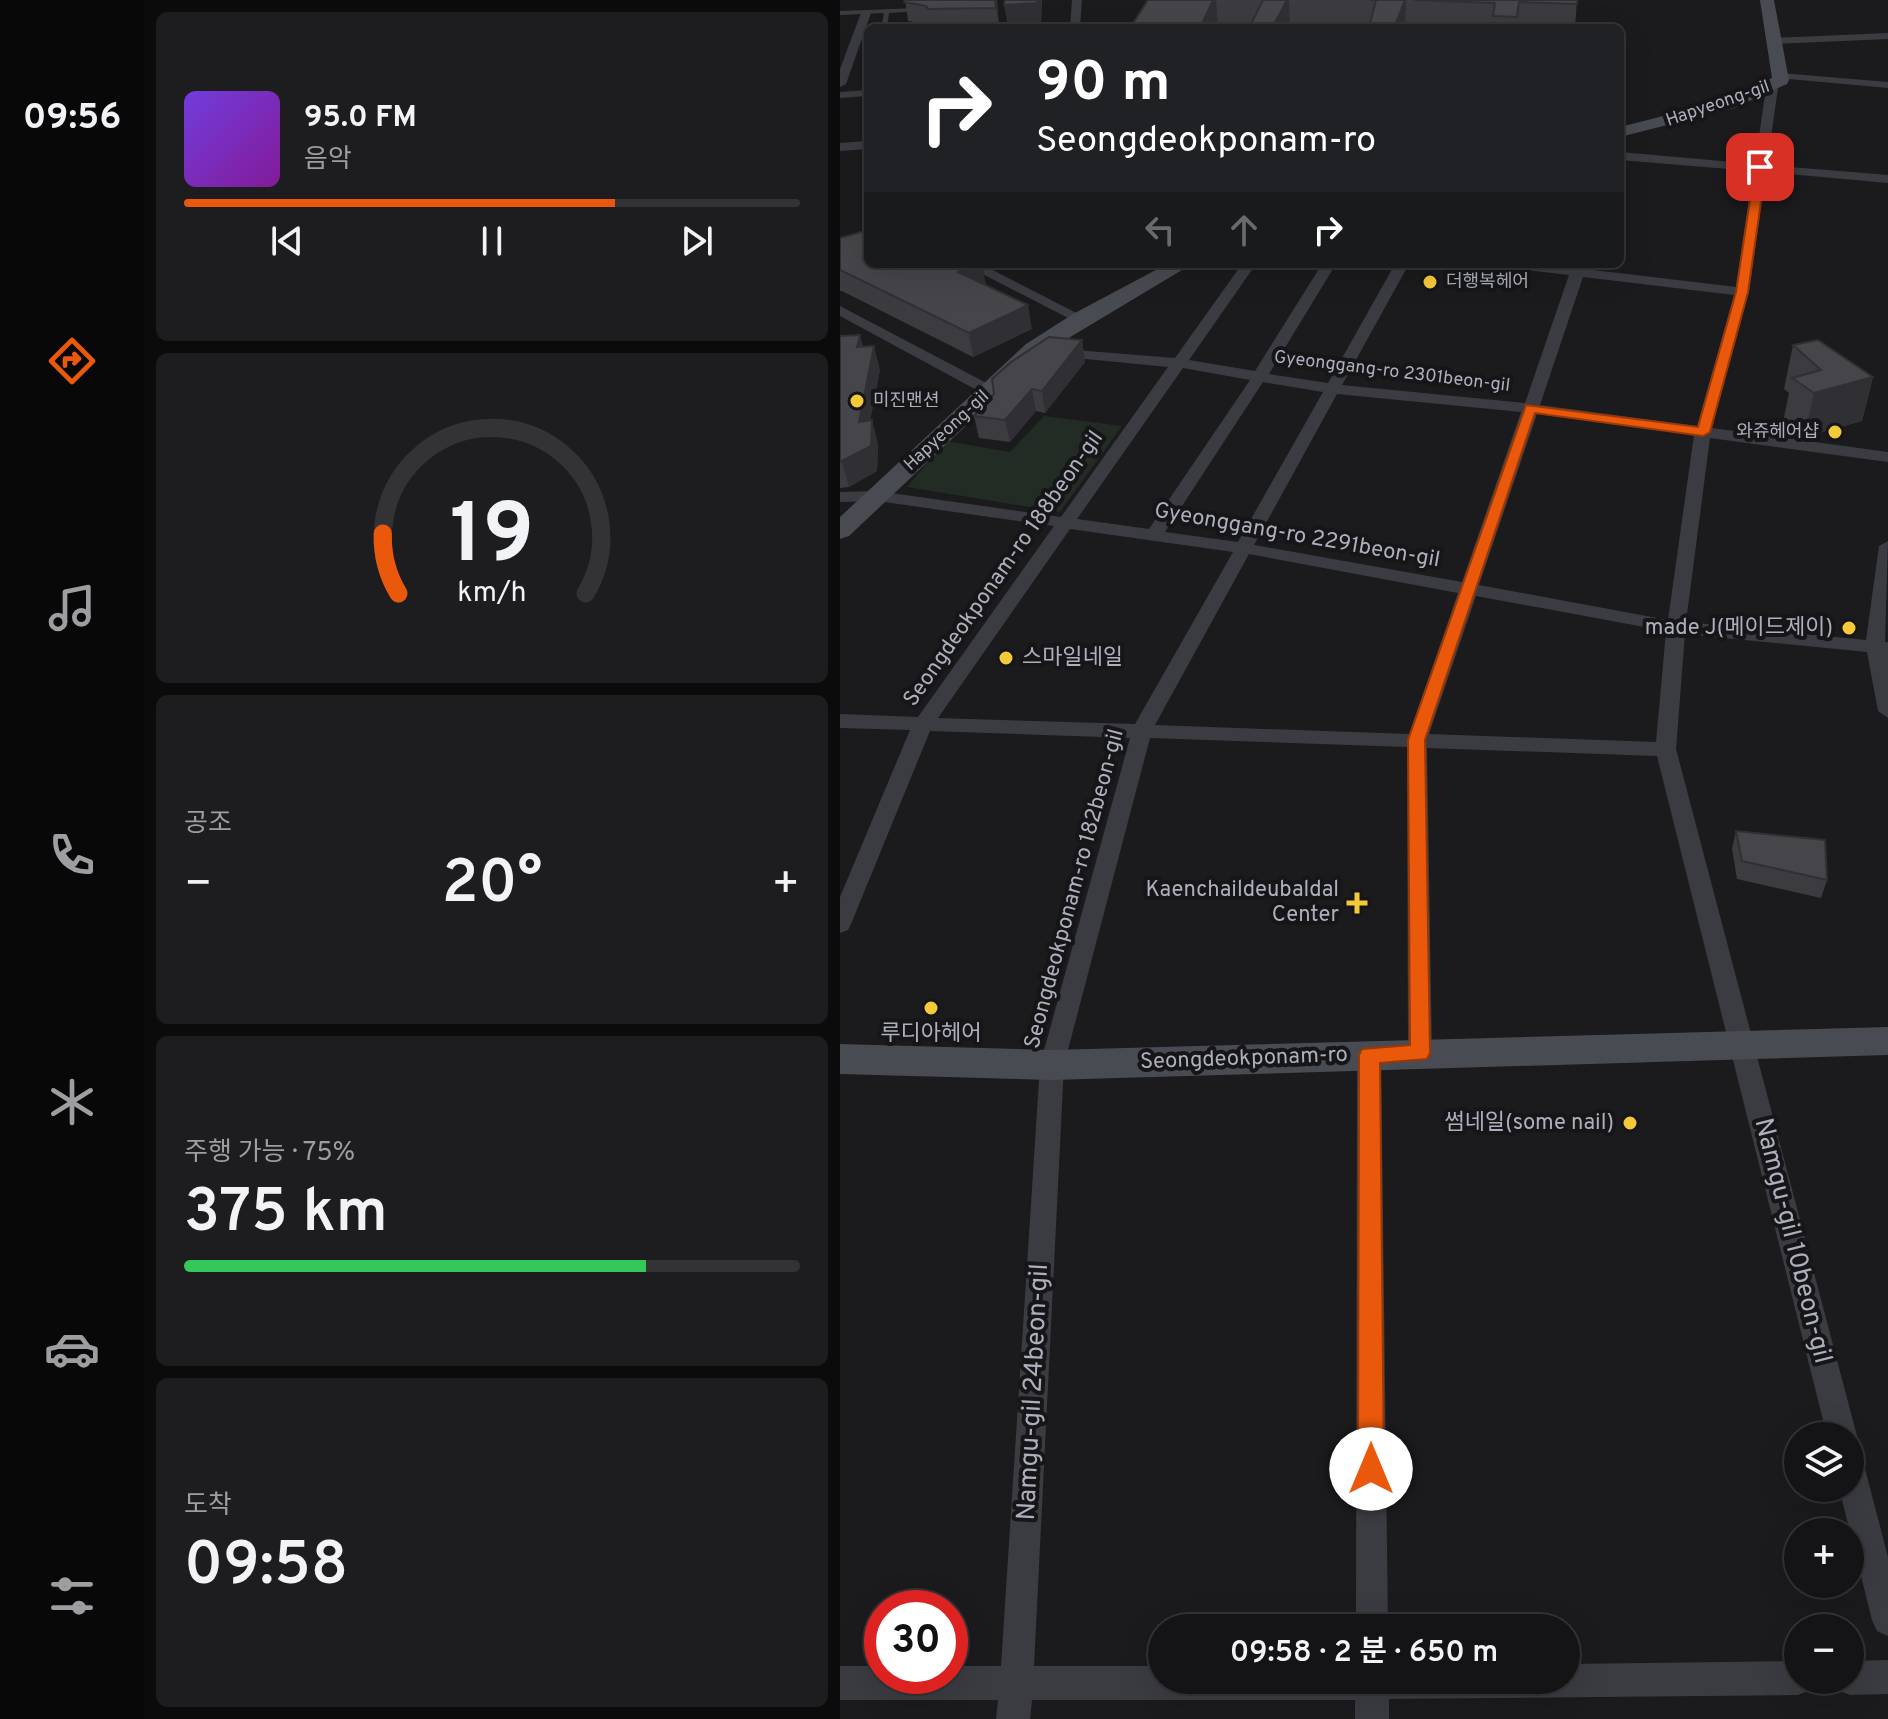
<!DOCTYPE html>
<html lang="ko">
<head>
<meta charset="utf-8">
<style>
  body { margin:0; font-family:Overpass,"Noto Sans KR",sans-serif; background:#1d1d1f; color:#f1f3f6; height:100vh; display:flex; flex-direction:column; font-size:30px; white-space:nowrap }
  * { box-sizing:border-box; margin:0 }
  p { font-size:26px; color:#9d9ea1 }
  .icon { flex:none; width:44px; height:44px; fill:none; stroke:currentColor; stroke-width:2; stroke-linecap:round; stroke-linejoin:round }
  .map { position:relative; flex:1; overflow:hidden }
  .drawer { display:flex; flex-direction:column; gap:12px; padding:12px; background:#0b0b0c; width:696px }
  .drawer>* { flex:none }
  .top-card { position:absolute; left:24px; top:24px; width:760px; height:244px; border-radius:12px; box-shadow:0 8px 32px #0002,0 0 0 2px #333335; background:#202124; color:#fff; overflow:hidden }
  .buttons { position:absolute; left:944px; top:1422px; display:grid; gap:16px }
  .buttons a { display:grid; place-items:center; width:80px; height:80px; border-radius:50%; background:#141416; box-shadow:0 8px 32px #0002,0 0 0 2px #333335; font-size:40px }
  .speed { position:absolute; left:24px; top:1590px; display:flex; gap:16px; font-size:40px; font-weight:700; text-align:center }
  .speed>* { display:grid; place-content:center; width:104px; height:104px; border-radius:50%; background:#141416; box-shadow:0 8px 32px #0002,0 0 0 2px #333335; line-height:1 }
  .speed .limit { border:12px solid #d22; background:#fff; color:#111 }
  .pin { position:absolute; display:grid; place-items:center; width:68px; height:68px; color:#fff; margin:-34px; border-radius:16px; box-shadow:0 4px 12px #0006 }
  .me { position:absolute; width:88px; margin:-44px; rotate:0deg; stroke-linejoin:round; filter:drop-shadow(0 0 6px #0008) }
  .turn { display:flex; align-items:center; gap:28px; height:168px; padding:0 40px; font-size:36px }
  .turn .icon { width:104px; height:104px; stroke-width:2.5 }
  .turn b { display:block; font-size:56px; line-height:68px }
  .lanes { display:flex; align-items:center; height:76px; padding:0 40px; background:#0003; justify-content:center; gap:40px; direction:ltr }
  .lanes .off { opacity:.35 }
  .big { font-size:60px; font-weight:600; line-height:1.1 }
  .drawer .widget { flex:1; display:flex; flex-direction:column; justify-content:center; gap:12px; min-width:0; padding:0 28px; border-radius:12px; background:#1d1d1f }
  .drawer .dial { align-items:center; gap:0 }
  .dial svg { height:208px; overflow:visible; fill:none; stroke:#333335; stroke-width:7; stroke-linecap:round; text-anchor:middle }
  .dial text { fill:#f1f3f6; stroke:none }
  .song { display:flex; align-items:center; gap:24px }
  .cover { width:96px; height:96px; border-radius:12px; background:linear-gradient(135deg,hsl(260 70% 55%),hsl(290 70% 35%)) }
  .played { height:8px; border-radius:4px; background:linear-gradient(90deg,#ea580c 70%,#333335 70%) }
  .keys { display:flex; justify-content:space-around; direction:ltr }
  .heat { display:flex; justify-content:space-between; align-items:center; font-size:44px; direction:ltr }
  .charge { height:12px; border-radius:6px; background:linear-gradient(90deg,#34c759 75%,#333335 0) }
  .trip { position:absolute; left:308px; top:1614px; width:432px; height:80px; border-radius:40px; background:#141416; box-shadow:0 8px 32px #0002,0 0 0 2px #333335; font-weight:600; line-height:80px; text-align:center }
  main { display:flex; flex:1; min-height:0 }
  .tab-bar { display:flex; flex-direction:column; width:144px; justify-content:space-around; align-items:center; background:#080809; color:#9d9ea1 }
  .tab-bar .icon { width:56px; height:56px }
  .tab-bar .on { color:#ea580c }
  .tab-bar b { font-size:36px; color:#f1f3f6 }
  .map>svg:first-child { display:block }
  .green { fill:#222b24 }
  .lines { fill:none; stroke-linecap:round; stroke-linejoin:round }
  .lane { fill:#3b3c42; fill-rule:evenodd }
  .street { fill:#3b3c42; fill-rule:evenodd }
  .secondary { fill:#494b52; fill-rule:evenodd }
  .wall { fill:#3b3b40 }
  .shaded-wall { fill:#303034 }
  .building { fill:#45454a; stroke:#303034; stroke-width:2 }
  .route { fill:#ea580c; stroke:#983908; stroke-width:2 }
  .poi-dot { fill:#f5ca3a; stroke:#161518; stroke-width:3 }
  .labels { text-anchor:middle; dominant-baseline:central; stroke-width:8; stroke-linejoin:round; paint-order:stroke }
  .far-street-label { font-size:18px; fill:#adb0bc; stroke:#161518 }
  .far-poi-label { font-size:18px; fill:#adb0bc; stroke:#161518; text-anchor:start }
  .street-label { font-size:22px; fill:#adb0bc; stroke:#161518 }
  .poi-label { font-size:22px; fill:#adb0bc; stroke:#161518; text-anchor:end }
  .near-street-label { font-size:26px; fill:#adb0bc; stroke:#161518 }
</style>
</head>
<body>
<main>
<nav class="tab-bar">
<b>09:56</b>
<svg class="icon on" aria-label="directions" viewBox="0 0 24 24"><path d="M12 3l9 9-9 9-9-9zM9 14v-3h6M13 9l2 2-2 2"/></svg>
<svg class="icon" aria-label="music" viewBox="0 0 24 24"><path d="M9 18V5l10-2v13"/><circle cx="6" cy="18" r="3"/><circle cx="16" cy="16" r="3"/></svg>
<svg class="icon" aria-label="phone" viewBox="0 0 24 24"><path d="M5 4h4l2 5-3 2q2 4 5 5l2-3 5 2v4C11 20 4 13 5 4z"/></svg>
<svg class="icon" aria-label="climate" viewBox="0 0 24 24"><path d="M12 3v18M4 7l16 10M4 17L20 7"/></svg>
<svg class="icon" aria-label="car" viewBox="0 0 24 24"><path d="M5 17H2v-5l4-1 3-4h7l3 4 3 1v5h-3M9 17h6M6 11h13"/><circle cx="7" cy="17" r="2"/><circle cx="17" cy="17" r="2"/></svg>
<svg class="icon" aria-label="filters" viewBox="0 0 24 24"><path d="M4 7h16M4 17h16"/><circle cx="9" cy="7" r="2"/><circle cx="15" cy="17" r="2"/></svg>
</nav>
<section class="drawer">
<div class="widget">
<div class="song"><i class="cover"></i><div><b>95.0 FM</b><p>음악</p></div></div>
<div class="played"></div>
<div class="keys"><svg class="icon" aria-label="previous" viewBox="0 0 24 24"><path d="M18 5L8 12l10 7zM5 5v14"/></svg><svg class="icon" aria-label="pause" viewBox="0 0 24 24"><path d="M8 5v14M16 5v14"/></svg><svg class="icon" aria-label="next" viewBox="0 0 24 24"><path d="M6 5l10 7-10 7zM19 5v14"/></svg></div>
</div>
<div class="widget dial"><svg viewBox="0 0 100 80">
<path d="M14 69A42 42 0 1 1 86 69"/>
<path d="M14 69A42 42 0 0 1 8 46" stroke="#ea580c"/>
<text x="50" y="56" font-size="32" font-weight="700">19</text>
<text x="50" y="72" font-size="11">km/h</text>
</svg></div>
<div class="widget"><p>공조</p>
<div class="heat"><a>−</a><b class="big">20°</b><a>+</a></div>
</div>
<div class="widget"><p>주행 가능 · 75%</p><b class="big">375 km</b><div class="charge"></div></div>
<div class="widget"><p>도착</p><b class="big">09:58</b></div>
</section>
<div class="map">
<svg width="1048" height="1719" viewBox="0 0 1048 1719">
  <rect width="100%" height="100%" fill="#1b1a1d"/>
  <path class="green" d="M204,416L282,426L220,512L67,487L106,441L170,452Z"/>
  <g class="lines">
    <path class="lane" d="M79,8L81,11L49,13L47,28H41L44,13L0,15V11Z"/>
    <path class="street" d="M232,0H242L240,28H230Z
      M26,10L31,13L6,84L0,87V69L21,13Z
      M1048,33V39L935,44L930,41L935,38Z
      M941,73L1048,82V88L937,78V74Z
      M932,85L938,88L927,165L1048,175V183L926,172L909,292L872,428L1048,452V462L870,438L846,622L1026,640L1039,546L1048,541L1045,642H1048V718L1038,711L1027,652L845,634L836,749L1017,1436L1013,1446L1010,1447V1436H987L817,756L587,748L592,1053L589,1060L580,1063L571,1060L568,1053L567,747L310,738L224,1065L194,1666H322V1680H726V1664L958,1661V1680H974L970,1690L958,1695L549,1699V1719H515V1700H192L190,1719H156L158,1700H0V1666H42V1676H110V1666H161L200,1065L290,738L90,731L11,924L8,930L0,933V897L70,730L0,728V714L78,717L214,526L37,501L0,502V492L37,491L221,517L328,367L215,356L210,354V348L335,358L402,264H416L349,360L415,371L482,264H496L429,374L488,383L555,264H569L502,385L685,403L729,275L670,268L663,264L732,267L733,264H747L745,269L896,287L913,171L780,160V152L915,164L926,88ZM743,277L894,295L857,426L700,405ZM343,368L410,380L309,529L237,519ZM423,382L483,392L398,542L325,532ZM497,394L681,412L622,582L414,545ZM697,414L854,435L828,620L639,585ZM230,529L393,552L295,724L98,718ZM409,554L618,593L569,734L315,725ZM636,596L826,631L816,742L589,734Z
      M28,90V96L0,98V92Z
      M28,141V149L0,151V143Z
      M123,264H141L248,319L241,323L236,322Z
      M0,306L156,388L158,391L156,394H144L0,316Z
      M529,1045L538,1048L541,1055L548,1628H516L517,1055L520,1048Z
      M1010,1454L1021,1458L1025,1469L1048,1557V1636L1037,1631L1032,1620L999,1488H1010Z
      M1048,1660V1694L1010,1695L998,1690L994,1680H1010V1661Z"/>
    <path class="secondary" d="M920,0H934L949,80L947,84L894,108L780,137V127L882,101L932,78Z
      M327,264H352L202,354L9,536L0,539V517L186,344L233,314Z
      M1048,1027V1055L212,1080L0,1074V1044L212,1050Z"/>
  </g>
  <path class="wall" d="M65,0H157L159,27L91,28L90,25L68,21Z
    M308,0H737L735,28H290Z
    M0,238L145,285L192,329L133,357L2,291H0Z
    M0,336L23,347L40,370L30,421L32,420L38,445L37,471L9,487L0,488Z
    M242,340L245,362L205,413L196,411L170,442L139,438L134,416Z
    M953,345L1033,377L1022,421L964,437L943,422L949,393L944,389Z
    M896,831L987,880L981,898L897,879L892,849Z"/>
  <path class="shaded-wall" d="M155,0H157L159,27L156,8Z
    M197,0H202V7L201,28H168L164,5Z
    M373,0H376L378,28H360Z
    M447,0H449L450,28H432Z
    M566,0L565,28H554Z
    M137,264H142L146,285L118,272Z
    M188,305L192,329L133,357L129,333Z
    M20,335L26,359L17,347Z
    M242,340L245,362L205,413L202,391Z
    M34,346L40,370L25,446L19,422Z
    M1033,377L1022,421L964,437L974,393Z
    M192,389L196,411L170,442L165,420Z
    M32,420L38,445L37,471L9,487L2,462Z"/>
  <path class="building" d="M65,0H155L156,8L88,9L86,6L64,2Z
    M165,0H197V3L164,5Z
    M308,0H373L360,28H290Z
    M423,0H447L432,28H409Z
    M530,0H565L554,28H529L536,0Z
    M574,0H737V4L679,2L677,17L653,16L655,3Z
    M28,230V264H137L118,272L188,305L129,333L0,270V238Z
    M20,335L17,347L34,346L19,422L32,420L31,446L0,462V336Z
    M209,337L242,340L202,391L192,389L165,420L134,416L154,394L152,379L171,362Z
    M978,340L1033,377L974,393L952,378L981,370L953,345Z
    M896,831L985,840L987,880L902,861Z"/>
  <path class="route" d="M920,164L926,167L908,292L870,432L863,436L695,413L585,740L590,1053L587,1059L540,1063L544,1469L540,1478L531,1481L522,1478L518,1469L519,1055L522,1049L570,1045L568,740L686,405L858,427L896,292L915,167Z"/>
  <g class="poi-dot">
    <circle cx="590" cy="282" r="8"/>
    <circle cx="17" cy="401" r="8"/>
    <circle cx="995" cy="432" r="8"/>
    <circle cx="1009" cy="628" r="8"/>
    <circle cx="166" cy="658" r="8"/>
    <path d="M513 891h8v8h8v8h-8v8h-8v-8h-8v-8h8z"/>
    <circle cx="91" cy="1008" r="8"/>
    <circle cx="790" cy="1123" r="8"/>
  </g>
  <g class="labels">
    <g class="far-street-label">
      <text transform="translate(878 104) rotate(-19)">Hapyeong-gil</text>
      <text transform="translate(552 372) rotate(7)">Gyeonggang-ro 2301beon-gil</text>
      <text transform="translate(107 431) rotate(-43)">Hapyeong-gil</text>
    </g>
    <g class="far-poi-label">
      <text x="606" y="282">더행복헤어</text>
      <text x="33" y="401">미진맨션</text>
      <text x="979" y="432" text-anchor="end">와쥬헤어샵</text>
    </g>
    <g class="street-label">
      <text transform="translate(457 536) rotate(10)">Gyeonggang-ro 2291beon-gil</text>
      <text transform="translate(164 569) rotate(-55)">Seongdeokponam-ro 188beon-gil</text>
      <text transform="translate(235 889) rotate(-75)">Seongdeokponam-ro 182beon-gil</text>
      <text transform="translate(404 1059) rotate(-2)">Seongdeokponam-ro</text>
    </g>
    <g class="poi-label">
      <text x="993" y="628">made J(메이드제이)</text>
      <text x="182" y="658" text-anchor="start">스마일네일</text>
      <text x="499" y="890">Kaenchaildeubaldal<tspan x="499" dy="25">Center</tspan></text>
      <text x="91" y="1034" text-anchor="middle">루디아헤어</text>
      <text x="774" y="1123">썸네일(some nail)</text>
    </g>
    <g class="near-street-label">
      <text transform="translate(952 1241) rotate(76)">Namgu-gil 10beon-gil</text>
      <text transform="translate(194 1392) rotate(-87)">Namgu-gil 24beon-gil</text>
    </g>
  </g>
</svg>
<div class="buttons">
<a><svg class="icon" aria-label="layers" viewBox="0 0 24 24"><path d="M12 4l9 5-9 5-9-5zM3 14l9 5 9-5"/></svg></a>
<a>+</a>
<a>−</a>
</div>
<div class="speed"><div class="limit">30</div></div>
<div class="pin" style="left:920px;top:167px;background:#d93025"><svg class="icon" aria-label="arrive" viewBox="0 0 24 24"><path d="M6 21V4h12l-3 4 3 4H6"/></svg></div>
<svg class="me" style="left:531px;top:1469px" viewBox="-20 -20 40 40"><circle r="19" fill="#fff"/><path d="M0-13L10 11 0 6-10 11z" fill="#ea580c"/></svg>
<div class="trip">09:58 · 2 분 · 650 m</div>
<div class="top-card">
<div class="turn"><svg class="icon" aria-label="right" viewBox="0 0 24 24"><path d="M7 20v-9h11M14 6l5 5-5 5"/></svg><div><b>90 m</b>Seongdeokponam-ro</div></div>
<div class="lanes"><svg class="icon off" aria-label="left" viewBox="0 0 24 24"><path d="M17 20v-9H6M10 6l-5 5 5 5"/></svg><svg class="icon off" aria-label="ahead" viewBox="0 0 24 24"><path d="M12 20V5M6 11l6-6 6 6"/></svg><svg class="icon" aria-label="right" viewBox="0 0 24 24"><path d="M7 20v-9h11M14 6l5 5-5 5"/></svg></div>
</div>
</div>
</main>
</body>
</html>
